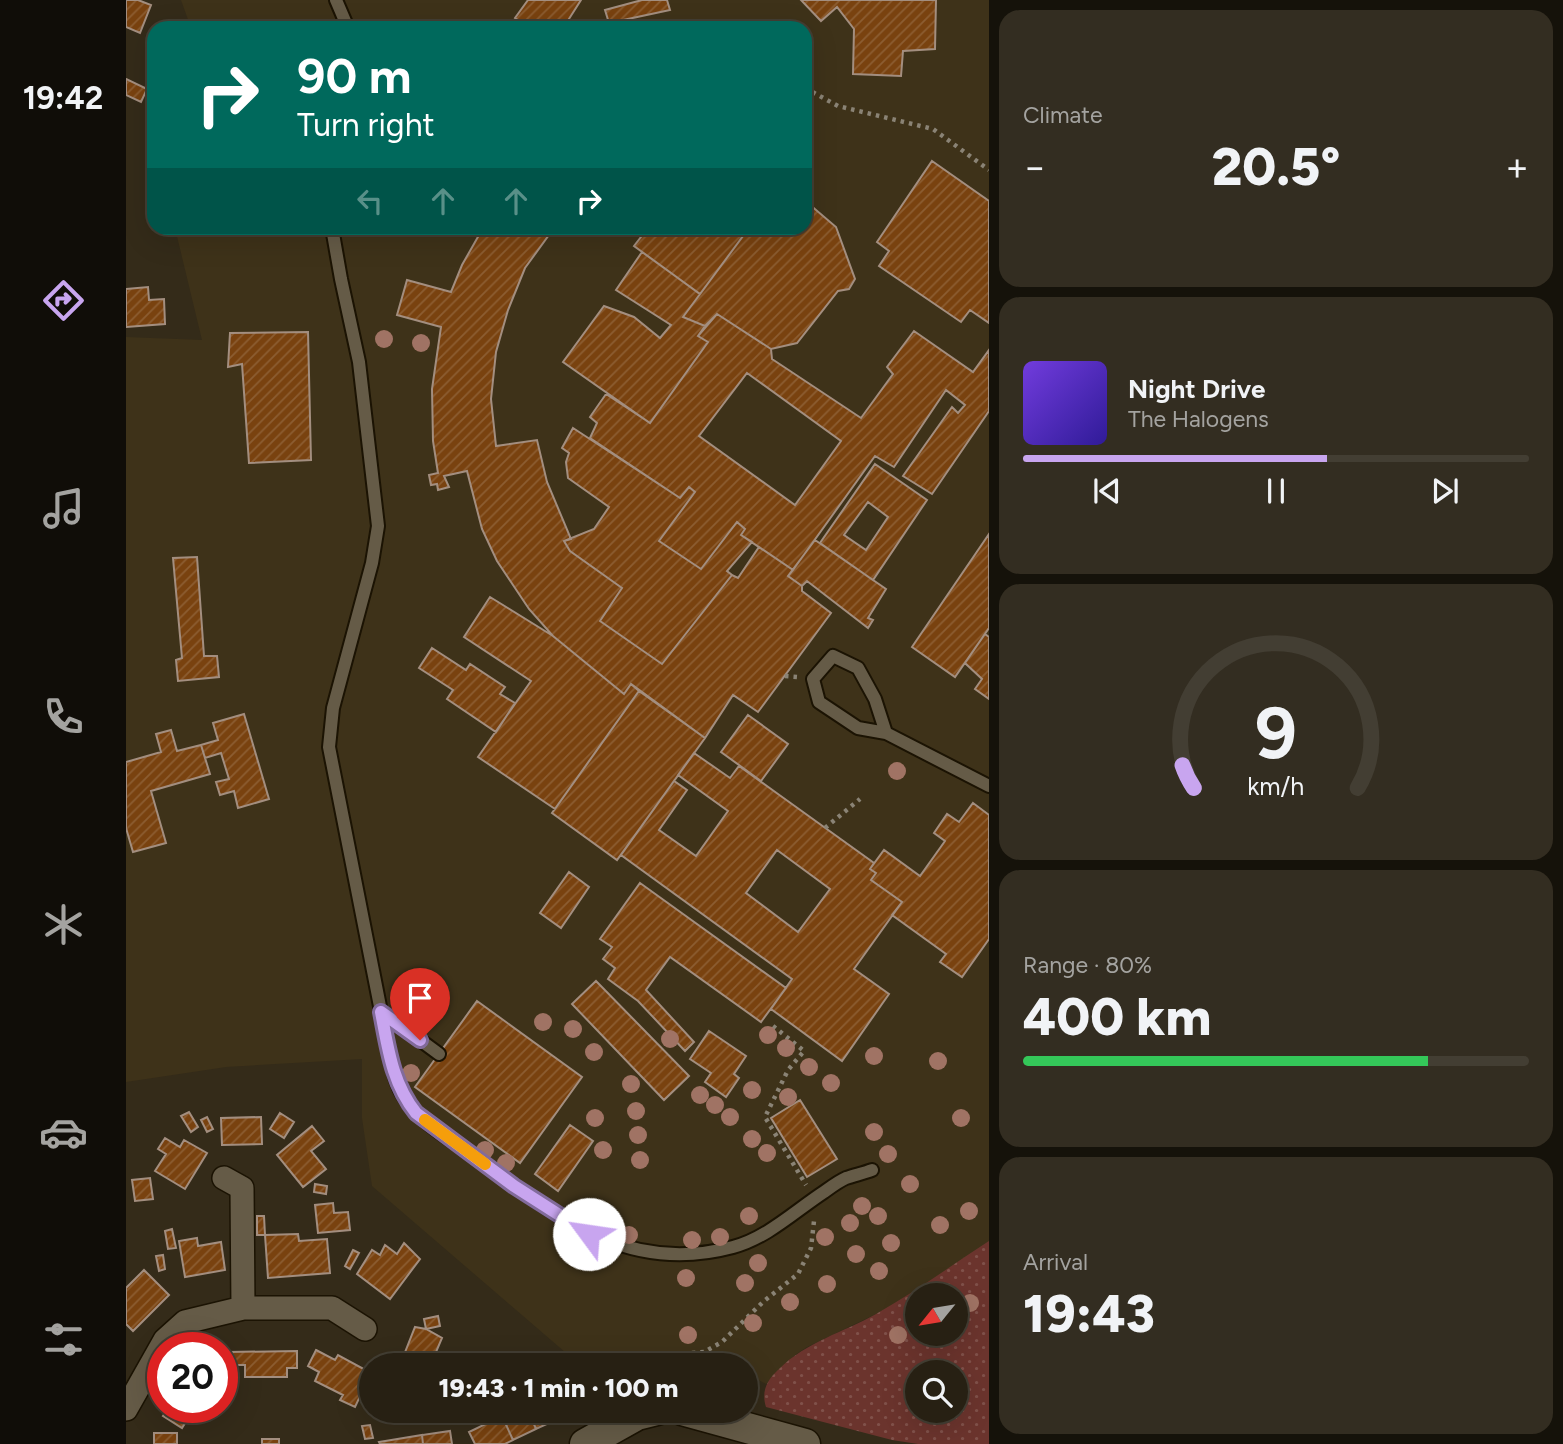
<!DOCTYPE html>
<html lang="en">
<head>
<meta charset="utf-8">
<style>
  body { margin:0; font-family:Figtree,sans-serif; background:#332d21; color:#f1f3f6; height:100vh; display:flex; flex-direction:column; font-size:26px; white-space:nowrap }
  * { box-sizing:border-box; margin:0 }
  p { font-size:23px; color:#a4a3a0 }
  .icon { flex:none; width:38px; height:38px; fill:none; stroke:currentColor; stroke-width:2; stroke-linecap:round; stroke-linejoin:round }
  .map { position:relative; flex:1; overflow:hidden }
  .side { display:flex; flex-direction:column; gap:10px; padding:10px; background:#15120a; width:574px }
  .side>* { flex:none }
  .hud { position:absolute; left:21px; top:21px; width:665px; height:214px; border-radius:21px; box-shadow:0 7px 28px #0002,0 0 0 2px #433e33; background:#00695c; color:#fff; overflow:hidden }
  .needle { width:46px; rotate:240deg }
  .tools { position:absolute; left:779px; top:1283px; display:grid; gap:14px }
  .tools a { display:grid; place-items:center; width:63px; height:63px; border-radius:50%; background:#272013; box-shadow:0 7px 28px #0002,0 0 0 2px #433e33; font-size:35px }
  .speed { position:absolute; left:21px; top:1332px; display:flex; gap:14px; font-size:35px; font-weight:700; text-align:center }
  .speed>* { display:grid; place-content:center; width:91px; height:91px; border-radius:50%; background:#272013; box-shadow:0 7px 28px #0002,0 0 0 2px #433e33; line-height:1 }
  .speed .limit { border:10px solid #d22; background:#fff; color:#111 }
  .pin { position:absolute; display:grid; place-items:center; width:60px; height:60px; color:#fff; margin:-72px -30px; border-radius:50% 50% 50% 0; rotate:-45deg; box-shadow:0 0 7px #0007 }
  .pin .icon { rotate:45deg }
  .me { position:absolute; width:77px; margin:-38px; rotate:301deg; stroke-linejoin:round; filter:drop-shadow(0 0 5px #0008) }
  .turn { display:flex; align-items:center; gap:24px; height:147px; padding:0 35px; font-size:32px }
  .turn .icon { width:91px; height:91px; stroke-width:2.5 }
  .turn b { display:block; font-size:49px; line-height:60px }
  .lanes { display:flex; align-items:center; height:66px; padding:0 35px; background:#0003; justify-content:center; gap:35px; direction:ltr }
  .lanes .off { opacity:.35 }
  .big { font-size:52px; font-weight:800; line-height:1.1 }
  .side .widget { flex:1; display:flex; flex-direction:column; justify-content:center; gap:10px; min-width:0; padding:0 24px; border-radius:21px; background:#332d21 }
  .side .dial { align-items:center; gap:0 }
  .dial svg { height:182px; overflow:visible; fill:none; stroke:#433e33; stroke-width:7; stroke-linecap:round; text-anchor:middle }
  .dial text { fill:#f1f3f6; stroke:none }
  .song { display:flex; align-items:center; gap:21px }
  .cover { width:84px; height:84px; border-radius:10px; background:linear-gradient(135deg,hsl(260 70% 55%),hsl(250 70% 35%)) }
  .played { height:7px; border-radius:4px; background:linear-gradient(90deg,#c8a5ef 60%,#433e33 60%) }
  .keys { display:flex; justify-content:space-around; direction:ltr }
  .heat { display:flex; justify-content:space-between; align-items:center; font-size:38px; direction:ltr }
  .charge { height:10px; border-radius:5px; background:linear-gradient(90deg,#34c759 80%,#433e33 0) }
  .trip { position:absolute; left:233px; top:1353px; width:399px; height:70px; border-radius:35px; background:#272013; box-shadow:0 7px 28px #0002,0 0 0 2px #433e33; font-weight:800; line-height:70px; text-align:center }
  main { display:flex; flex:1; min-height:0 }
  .dock { display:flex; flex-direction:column; width:126px; justify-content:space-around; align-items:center; background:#100d08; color:#a4a3a0 }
  .dock .icon { width:49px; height:49px }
  .dock .on { color:#c8a5ef }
  .dock b { font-size:32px; color:#f1f3f6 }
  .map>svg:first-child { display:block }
  .built { fill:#3e3219 }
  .green { fill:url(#green-dots); fill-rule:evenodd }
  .building { fill:url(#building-hatch); stroke:#a38e7f; stroke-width:2; fill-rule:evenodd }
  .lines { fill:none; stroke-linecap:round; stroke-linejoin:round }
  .service-casing { stroke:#1b1303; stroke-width:16 }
  .minor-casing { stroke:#1b1303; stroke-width:26 }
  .tertiary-casing { stroke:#1b1303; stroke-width:33 }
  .path { stroke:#8a8375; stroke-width:4.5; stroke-dasharray:3.5 5; stroke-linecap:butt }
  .service { stroke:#655b47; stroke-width:12 }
  .minor { stroke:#655b47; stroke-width:23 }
  .tertiary { stroke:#655b47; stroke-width:30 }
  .tree { fill:#a07364 }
  .route-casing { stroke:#826b9b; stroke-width:18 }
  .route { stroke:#c8a5ef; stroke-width:12 }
  .slow { stroke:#f59e0b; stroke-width:12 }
</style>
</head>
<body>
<main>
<nav class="dock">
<b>19:42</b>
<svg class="icon on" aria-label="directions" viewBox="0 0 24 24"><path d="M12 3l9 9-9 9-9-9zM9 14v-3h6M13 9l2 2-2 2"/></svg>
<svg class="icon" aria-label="music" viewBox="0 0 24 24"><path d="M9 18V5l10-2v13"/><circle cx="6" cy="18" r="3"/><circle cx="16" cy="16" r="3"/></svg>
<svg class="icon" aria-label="phone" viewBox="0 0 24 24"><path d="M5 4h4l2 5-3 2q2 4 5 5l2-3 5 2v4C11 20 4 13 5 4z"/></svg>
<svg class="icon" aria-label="climate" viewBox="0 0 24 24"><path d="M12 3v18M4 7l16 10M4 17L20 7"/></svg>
<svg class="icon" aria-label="car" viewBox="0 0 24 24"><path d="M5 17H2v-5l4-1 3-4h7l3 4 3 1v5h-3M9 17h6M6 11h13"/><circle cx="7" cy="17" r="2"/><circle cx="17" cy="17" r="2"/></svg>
<svg class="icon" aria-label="filters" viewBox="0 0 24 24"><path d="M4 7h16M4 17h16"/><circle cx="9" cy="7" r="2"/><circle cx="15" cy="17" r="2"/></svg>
</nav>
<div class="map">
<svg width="863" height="1444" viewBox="0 0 863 1444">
  <defs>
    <pattern id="green-dots" width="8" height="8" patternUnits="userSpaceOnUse" patternTransform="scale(1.75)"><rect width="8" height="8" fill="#6b342d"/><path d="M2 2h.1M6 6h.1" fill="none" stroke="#80514a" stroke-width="1.8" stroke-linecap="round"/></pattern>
    <pattern id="building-hatch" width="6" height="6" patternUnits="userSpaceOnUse" patternTransform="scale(1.75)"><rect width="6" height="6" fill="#79420f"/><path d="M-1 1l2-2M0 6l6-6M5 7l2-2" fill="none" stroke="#8c5d31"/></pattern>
  </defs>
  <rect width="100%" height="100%" fill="#342b19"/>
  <path class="built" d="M55,0H863V1259L797,1291L773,1307L750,1314L681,1347L669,1355L640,1384L620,1373V1365H454L246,1186L236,1118V1059L100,1067L0,1082V337L76,340L49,228H679V28H65Z"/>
  <path class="green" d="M863,1241V1444H792L766,1440L640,1407C635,1391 641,1380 653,1369C680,1342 718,1332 750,1314C789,1292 826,1265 863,1241ZM791,1295H830V1334H791ZM791,1372H830V1410H791Z"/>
  <path class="building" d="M0,0H12L25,5L14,33L0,27Z
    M402,0H455L441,22L447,28H403L389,18Z
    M516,0H541L544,10L483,23L479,10Z
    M675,0H810L809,49L777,51L775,76L727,74L728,29L711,7L695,21Z
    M0,79L21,89L15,102L0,95Z
    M806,161L863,201V323L844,310L835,322L753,266L763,251L751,242Z
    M683,204L710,227L729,279L723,289L712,291L671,343L645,349L591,314L579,326L557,317L623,228H641L649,233L653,228H679V205Z
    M357,228H428L399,268L382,310L370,352L365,399L370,446L411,440L421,482L445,539L438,541L444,551L496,588L474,621L536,664L606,575L612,578L633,547L667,570L662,576L676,586V591L705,613L632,712L607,695L579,738L505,684L498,694L427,636L403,609L371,561L356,529L341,471L318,476L323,487L312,490L311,484L305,485L303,475L312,473L307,441L306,389L315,327L271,315L281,280L325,292L336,265Z
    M522,228H623L574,294L508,246Z
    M516,252L574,294L557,317L579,326L572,336L582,342L524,423L437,362L478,306L508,317L534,338L545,325L490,290Z
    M22,287L23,300L38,299L39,324L0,327V289Z
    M591,314L645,349L646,359L735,418L767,374L761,367L788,331L847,372L863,350V411L806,494L777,476L826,407L832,413L839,405L820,390L768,467L749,456L667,570L615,535L619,529L611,522L575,569L533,541L569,492L563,487L554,498L464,438L471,423L464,417L480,394L524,423L582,342L572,336ZM621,373L715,441L669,505L573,436Z
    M182,332L185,460L123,463L116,364L102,367L104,333Z
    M447,428L554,498L563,487L569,492L533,541L575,569L611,522L619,529L615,535L626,542L601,571L606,575L536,664L474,621L496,588L444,551L438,541L468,529L483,507L442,478L440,462L443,453L436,448Z
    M749,464L801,500L747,580L694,543ZM742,502L762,517L740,550L718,535Z
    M863,534V628L829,677L786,647Z
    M689,540L760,589L742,618L747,620L742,628L681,581L676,586L662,576Z
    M71,557L78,656H91L93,677L52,681L50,660L56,658L47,558Z
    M364,597L427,636L498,694L505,684L513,691L429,809L352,757L405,681L338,637Z
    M859,634L863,637V699L849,689L856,679L839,663Z
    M306,648L340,670L344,664L379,687L374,694L389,703L370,732L321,699L327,690L293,668Z
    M513,691L579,738L491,860L426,813Z
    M118,714L143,799L112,808L108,791L94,795L90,782L103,779L95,753L79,758L75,745L92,740L87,723Z
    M622,715L662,744L635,781L595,752Z
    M45,730L51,751L75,745L84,774L25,791L40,843L7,852L0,828V762L35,752L30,734Z
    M568,753L604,778L613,766L652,794L748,863L744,869L750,873L745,880L776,902L728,969L763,994L716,1061L645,1009L666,979L495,855L548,781L561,790L533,830L570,856L602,811L552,775ZM651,850L704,889L672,932L620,893Z
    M847,803L863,815V939L836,977L814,962L820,954L766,915L776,902L745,880L750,873L744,869L758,850L794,876L819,841L808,833L821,814L833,822Z
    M443,872L463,887L435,928L414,913Z
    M514,883L660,988L635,1022L544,957L520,990L568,1042L559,1051L512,1001L482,979L489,968L477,959L486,947L474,939Z
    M470,981L563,1076L538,1100L446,1004Z
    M351,1001L456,1077L394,1163L289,1087Z
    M583,1031L620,1056L608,1074L613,1078L600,1097L579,1082L585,1073L564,1059Z
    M674,1100L711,1159L681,1177L645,1118Z
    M63,1112L72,1127L65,1132L55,1116Z
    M154,1113L168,1122L158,1138L144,1129Z
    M81,1117L87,1129L81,1132L75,1120Z
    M135,1117L136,1144L96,1145L95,1118Z
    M444,1125L467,1141L432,1191L409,1174Z
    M186,1126L198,1141L185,1151L200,1169L177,1187L151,1155Z
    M39,1138L54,1147L58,1140L81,1153L59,1189L29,1171L40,1154L32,1149Z
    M24,1178L27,1199L9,1201L6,1180Z
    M189,1184L201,1186L200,1194L188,1192Z
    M207,1203L208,1213L222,1212L224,1230L192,1233L189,1205Z
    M131,1216H138L139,1235H131Z
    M46,1229L50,1248L42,1249L39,1231Z
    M172,1234L173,1241L201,1239L204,1273L142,1278L139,1235Z
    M71,1238L72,1246L95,1242L99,1270L59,1277L53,1241Z
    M278,1243L294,1259L264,1299L231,1274L246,1250L254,1255L259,1245L271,1254Z
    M227,1250L233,1253L224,1269L219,1266Z
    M37,1255L39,1269L33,1271L30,1256Z
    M18,1270L43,1295L7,1331L0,1324V1288Z
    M312,1316L314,1326L300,1329L298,1319Z
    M289,1327L300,1329L316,1338L307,1359L319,1365H274Z
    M190,1350L209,1360L212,1355L245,1373L229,1407L214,1400L217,1395L189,1381L193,1372L182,1366Z
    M171,1351V1368H161V1377H119V1365H104L103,1352Z
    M43,1407H85L75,1422L64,1415L56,1428L37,1416Z
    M386,1410H402L410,1429L387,1440L376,1416Z
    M402,1410H430L434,1418L410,1429Z
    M430,1410H451L434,1418Z
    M376,1416L387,1440L379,1444H349L343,1432Z
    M244,1425L247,1438L239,1439L236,1426Z
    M324,1431L326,1444H297L296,1435Z
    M28,1433H51V1444H28Z
    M296,1435L297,1444H254L253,1442Z
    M136,1439H153V1444H136Z"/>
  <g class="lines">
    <defs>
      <path id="service" d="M210,0L222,28
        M206,228L215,279L233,362L252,526L246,563L207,708L203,747L262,1047C266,1064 268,1082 278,1097C295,1125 330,1142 355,1161C434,1219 503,1275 607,1247C641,1238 669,1211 698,1192C705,1187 713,1181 720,1178C729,1175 738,1173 746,1170
        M760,733L749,699L732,668L707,656L687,679L693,702L732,728L760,733L863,786
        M255,1011L313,1054"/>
      <path id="minor" d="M98,1178L116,1188L117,1308
        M0,1409L39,1340L59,1322L117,1308H206L239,1329"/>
      <path id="tertiary" d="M556,1410L679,1444
        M459,1444L511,1415L531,1410"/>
    </defs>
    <use href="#service" class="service-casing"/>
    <use href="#minor" class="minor-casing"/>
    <use href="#tertiary" class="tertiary-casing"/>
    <path class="path" d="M679,88L712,106L807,129L863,170
      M659,676L672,677
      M699,828L734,799
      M647,1026L678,1051L662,1070L639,1117L680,1185
      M511,1365L516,1357L578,1352L596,1342L638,1301L672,1274L685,1248L688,1221"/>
    <use href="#service" class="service"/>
    <use href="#minor" class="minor"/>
    <use href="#tertiary" class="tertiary"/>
  </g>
  <g class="tree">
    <circle cx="258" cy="339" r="9"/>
    <circle cx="295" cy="343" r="9"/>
    <circle cx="771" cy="771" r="9"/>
    <circle cx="417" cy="1022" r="9"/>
    <circle cx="447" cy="1029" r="9"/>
    <circle cx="642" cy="1035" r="9"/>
    <circle cx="544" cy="1039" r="9"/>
    <circle cx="660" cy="1048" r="9"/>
    <circle cx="468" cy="1052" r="9"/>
    <circle cx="748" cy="1056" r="9"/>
    <circle cx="812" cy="1061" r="9"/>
    <circle cx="683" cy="1067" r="9"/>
    <circle cx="285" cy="1073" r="9"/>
    <circle cx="705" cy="1083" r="9"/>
    <circle cx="505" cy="1084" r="9"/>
    <circle cx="626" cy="1090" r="9"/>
    <circle cx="574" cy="1095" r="9"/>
    <circle cx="662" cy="1097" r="9"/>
    <circle cx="589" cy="1105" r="9"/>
    <circle cx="510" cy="1111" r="9"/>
    <circle cx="604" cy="1117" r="9"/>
    <circle cx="469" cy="1118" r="9"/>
    <circle cx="835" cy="1118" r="9"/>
    <circle cx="748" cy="1132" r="9"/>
    <circle cx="512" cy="1135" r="9"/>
    <circle cx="626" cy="1139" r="9"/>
    <circle cx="359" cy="1150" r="9"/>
    <circle cx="477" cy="1150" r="9"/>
    <circle cx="641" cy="1153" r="9"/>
    <circle cx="762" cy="1154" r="9"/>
    <circle cx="514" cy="1160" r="9"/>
    <circle cx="380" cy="1163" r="9"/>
    <circle cx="784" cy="1184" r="9"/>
    <circle cx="736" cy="1206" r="9"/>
    <circle cx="843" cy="1211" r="9"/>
    <circle cx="623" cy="1216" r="9"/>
    <circle cx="752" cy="1216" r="9"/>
    <circle cx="724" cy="1223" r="9"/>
    <circle cx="814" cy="1225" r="9"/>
    <circle cx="476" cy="1227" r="9"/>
    <circle cx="503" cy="1235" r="9"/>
    <circle cx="594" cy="1237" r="9"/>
    <circle cx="699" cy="1237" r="9"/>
    <circle cx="566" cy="1240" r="9"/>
    <circle cx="765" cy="1243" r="9"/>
    <circle cx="730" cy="1254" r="9"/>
    <circle cx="632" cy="1263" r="9"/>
    <circle cx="753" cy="1271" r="9"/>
    <circle cx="560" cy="1278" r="9"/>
    <circle cx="619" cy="1283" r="9"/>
    <circle cx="701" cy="1284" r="9"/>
    <circle cx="664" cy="1302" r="9"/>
    <circle cx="844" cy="1303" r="9"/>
    <circle cx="627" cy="1323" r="9"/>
    <circle cx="562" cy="1335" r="9"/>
    <circle cx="772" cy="1335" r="9"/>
  </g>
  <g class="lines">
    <defs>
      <path id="route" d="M294,1040L255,1012C262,1048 266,1083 290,1113L388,1186L463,1234"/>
    </defs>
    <use href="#route" class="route-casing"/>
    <use href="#route" class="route"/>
    <path class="slow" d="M299,1120L359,1164"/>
  </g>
</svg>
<div class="tools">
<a><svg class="needle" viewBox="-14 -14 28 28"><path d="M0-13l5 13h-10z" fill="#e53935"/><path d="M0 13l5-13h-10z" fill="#a4a3a0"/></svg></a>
<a><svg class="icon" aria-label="search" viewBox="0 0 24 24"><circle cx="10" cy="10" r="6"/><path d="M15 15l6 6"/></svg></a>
</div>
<div class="speed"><div class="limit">20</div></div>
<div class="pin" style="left:294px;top:1040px;background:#d93025"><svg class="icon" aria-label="arrive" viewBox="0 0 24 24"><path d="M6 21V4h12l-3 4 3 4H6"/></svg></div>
<svg class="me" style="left:463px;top:1234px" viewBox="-20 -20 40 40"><circle r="19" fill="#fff"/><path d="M0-13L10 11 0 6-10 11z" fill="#c8a5ef"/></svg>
<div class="trip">19:43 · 1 min · 100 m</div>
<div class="hud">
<div class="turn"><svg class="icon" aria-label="right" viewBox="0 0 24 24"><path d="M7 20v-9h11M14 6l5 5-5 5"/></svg><div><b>90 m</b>Turn right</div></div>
<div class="lanes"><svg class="icon off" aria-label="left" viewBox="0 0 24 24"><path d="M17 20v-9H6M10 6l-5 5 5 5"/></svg><svg class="icon off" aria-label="ahead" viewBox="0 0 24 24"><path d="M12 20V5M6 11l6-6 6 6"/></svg><svg class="icon off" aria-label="ahead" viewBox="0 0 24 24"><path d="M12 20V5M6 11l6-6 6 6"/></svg><svg class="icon" aria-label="right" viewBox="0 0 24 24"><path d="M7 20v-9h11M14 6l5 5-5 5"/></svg></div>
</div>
</div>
<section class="side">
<div class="widget"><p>Climate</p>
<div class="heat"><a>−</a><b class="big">20.5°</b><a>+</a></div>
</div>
<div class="widget">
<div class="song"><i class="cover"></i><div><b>Night Drive</b><p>The Halogens</p></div></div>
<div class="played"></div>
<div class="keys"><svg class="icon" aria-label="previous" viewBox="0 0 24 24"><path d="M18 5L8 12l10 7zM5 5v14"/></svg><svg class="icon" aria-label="pause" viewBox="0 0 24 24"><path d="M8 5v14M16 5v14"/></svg><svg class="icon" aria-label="next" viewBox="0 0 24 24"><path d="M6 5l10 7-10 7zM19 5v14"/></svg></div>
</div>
<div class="widget dial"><svg viewBox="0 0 100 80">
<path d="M14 69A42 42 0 1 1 86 69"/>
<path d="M14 69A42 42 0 0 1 9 59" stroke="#c8a5ef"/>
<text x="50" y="56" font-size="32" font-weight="700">9</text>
<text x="50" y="72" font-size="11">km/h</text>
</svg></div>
<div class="widget"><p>Range · 80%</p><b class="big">400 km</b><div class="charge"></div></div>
<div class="widget"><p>Arrival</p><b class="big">19:43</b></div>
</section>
</main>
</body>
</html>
